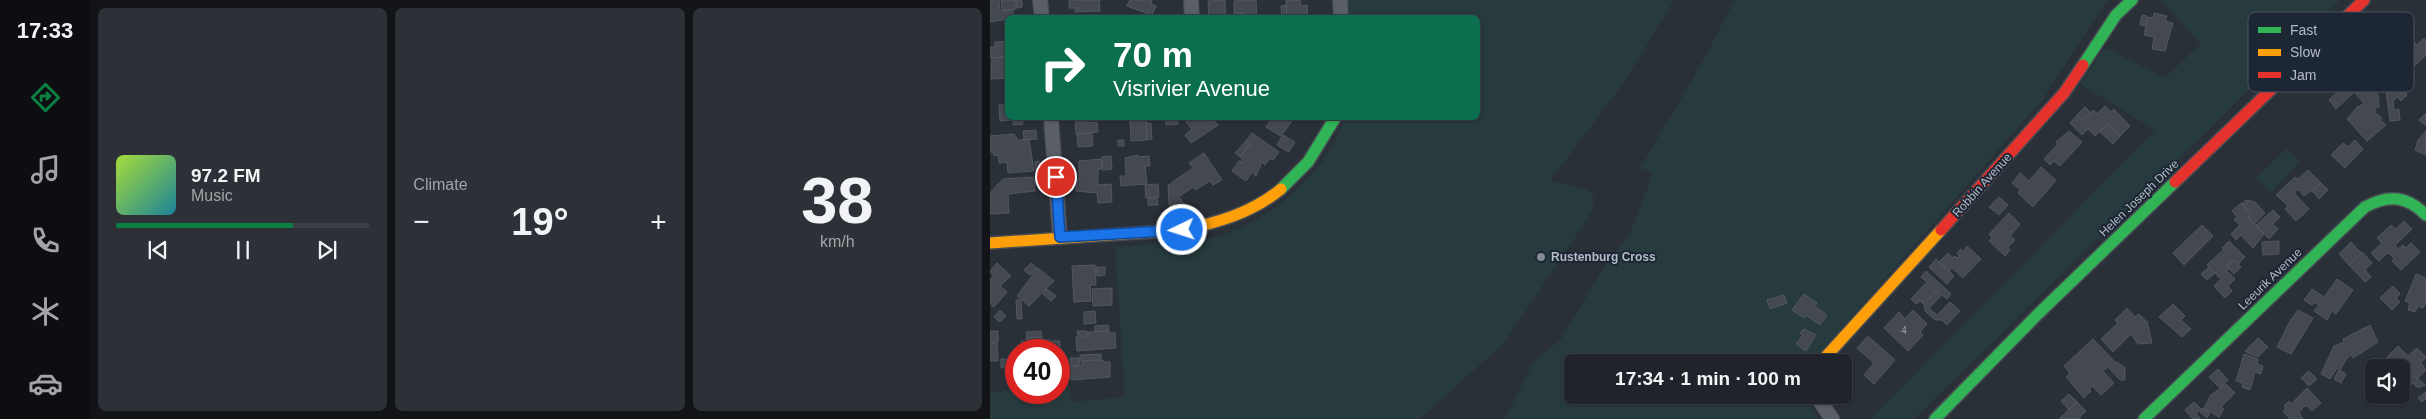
<!DOCTYPE html>
<html lang="en">
<head>
<meta charset="utf-8">
<style>
  body { margin:0; font-family:Arial,sans-serif; background:#2d3036; color:#f1f3f6; height:100vh; display:flex; flex-direction:column; font-size:19px; white-space:nowrap }
  * { box-sizing:border-box; margin:0 }
  p { font-size:16px; color:#a2a4a8 }
  .icon { flex:none; width:28px; height:28px; fill:none; stroke:currentColor; stroke-width:2; stroke-linecap:round; stroke-linejoin:round }
  .map { position:relative; flex:1; overflow:hidden }
  .drawer { display:flex; flex-direction:column; gap:8px; padding:8px; background:#121417; width:900px }
  .drawer>* { flex:none }
  .guide { position:absolute; left:15px; top:15px; width:475px; height:105px; border-radius:8px; box-shadow:0 1px 4px #0004,0 0 0 1px #3d4147; background:#0b6e4f; color:#fff; overflow:hidden }
  .controls { position:absolute; left:1375px; top:359px; display:grid; gap:10px }
  .controls a { display:grid; place-items:center; width:45px; height:45px; border-radius:8px; background:#20242a; box-shadow:0 1px 4px #0004,0 0 0 1px #3d4147; font-size:25px }
  .speed { position:absolute; left:15px; top:339px; display:flex; gap:10px; font-size:25px; font-weight:700; text-align:center }
  .speed>* { display:grid; place-content:center; width:65px; height:65px; border-radius:50%; background:#20242a; box-shadow:0 1px 4px #0004,0 0 0 1px #3d4147; line-height:1 }
  .speed .limit { border:8px solid #d22; background:#fff; color:#111 }
  .pin { position:absolute; display:grid; place-items:center; width:42px; height:42px; color:#fff; margin:-21px; border:2px solid #fff; border-radius:50%; box-shadow:0 1px 5px #0007 }
  .me { position:absolute; width:55px; margin:-28px; rotate:266deg; stroke-linejoin:round; filter:drop-shadow(0 0 4px #0008) }
  .turn { display:flex; align-items:center; gap:18px; height:105px; padding:0 25px; font-size:22px }
  .turn .icon { width:65px; height:65px; stroke-width:2.5 }
  .turn b { display:block; font-size:35px; line-height:42px }
  .big { font-size:38px; font-weight:700; line-height:1.1 }
  .drawer .card { flex:1; display:flex; flex-direction:column; justify-content:center; gap:8px; min-width:0; padding:0 18px; border-radius:8px; background:#2d3036 }
  .drawer .dial { align-items:center; gap:0 }
  .dial b { font-size:65px; line-height:1 }
  .song { display:flex; align-items:center; gap:15px }
  .cover { width:60px; height:60px; border-radius:8px; background:linear-gradient(135deg,hsl(80 70% 55%),hsl(190 70% 35%)) }
  .played { height:5px; border-radius:2px; background:linear-gradient(90deg,#0b8043 70%,#3d4147 70%) }
  .keys { display:flex; justify-content:space-around; direction:ltr }
  .heat { display:flex; justify-content:space-between; align-items:center; font-size:28px; direction:ltr }
  .drawer .tiles { flex:1; display:grid; gap:8px; grid-template-columns:repeat(3,1fr) }
  .trip { position:absolute; left:574px; top:354px; width:288px; height:50px; border-radius:8px; background:#20242a; box-shadow:0 1px 4px #0004,0 0 0 1px #3d4147; font-weight:700; line-height:50px; text-align:center }
  main { display:flex; flex:1; min-height:0 }
  .tabs { display:flex; flex-direction:column; width:90px; justify-content:space-around; align-items:center; background:#0d0e11; color:#a2a4a8 }
  .tabs .icon { width:35px; height:35px }
  .tabs .selected { color:#0b8043 }
  .tabs b { font-size:22px; color:#f1f3f6 }
  .map>svg:first-child { display:block }
  .green { fill:#273a3e }
  .building { fill:#444950; stroke:#52575f }
  .lines { fill:none; stroke-linecap:round; stroke-linejoin:round }
  .street-casing { stroke:#484c53; stroke-width:16 }
  .fast-casing { stroke:#484c53; stroke-width:14 }
  .slow-casing { stroke:#484c53; stroke-width:14 }
  .jam-casing { stroke:#484c53; stroke-width:14 }
  .street { stroke:#5a5e66; stroke-width:14 }
  .fast { stroke:#30b455; stroke-width:11 }
  .slow { stroke:#ff9f0a; stroke-width:11 }
  .jam { stroke:#e5322d; stroke-width:11 }
  .route-casing { stroke:#114b97; stroke-width:12 }
  .route { stroke:#1a73e8; stroke-width:9 }
  .poi-dot { fill:#848b96; stroke:#1d2633; stroke-width:2 }
  .labels { text-anchor:middle; dominant-baseline:central; stroke-width:4; stroke-linejoin:round; paint-order:stroke }
  .number-label { font-size:10px; fill:#989fab }
  .street-label { font-size:12px; fill:#b4bcc9; stroke:#1d2633 }
  .poi-label { font-size:12px; font-weight:bold; fill:#b4bcc9; stroke:#1d2633; text-anchor:start }
  .key { fill:#1d2633; stroke:#4a5360; stroke-width:1 }
  .key-label { font-size:14px; fill:#b4bcc9 }
</style>
</head>
<body>
<main>
<nav class="tabs">
<b>17:33</b>
<svg class="icon selected" aria-label="directions" viewBox="0 0 24 24"><path d="M12 3l9 9-9 9-9-9zM9 14v-3h6M13 9l2 2-2 2"/></svg>
<svg class="icon" aria-label="music" viewBox="0 0 24 24"><path d="M9 18V5l10-2v13"/><circle cx="6" cy="18" r="3"/><circle cx="16" cy="16" r="3"/></svg>
<svg class="icon" aria-label="phone" viewBox="0 0 24 24"><path d="M5 4h4l2 5-3 2q2 4 5 5l2-3 5 2v4C11 20 4 13 5 4z"/></svg>
<svg class="icon" aria-label="climate" viewBox="0 0 24 24"><path d="M12 3v18M4 7l16 10M4 17L20 7"/></svg>
<svg class="icon" aria-label="car" viewBox="0 0 24 24"><path d="M5 17H2v-5l4-1 3-4h7l3 4 3 1v5h-3M9 17h6M6 11h13"/><circle cx="7" cy="17" r="2"/><circle cx="17" cy="17" r="2"/></svg>
</nav>
<section class="drawer">
<div class="tiles">
<div class="card">
<div class="song"><i class="cover"></i><div><b>97.2 FM</b><p>Music</p></div></div>
<div class="played"></div>
<div class="keys"><svg class="icon" aria-label="previous" viewBox="0 0 24 24"><path d="M18 5L8 12l10 7zM5 5v14"/></svg><svg class="icon" aria-label="pause" viewBox="0 0 24 24"><path d="M8 5v14M16 5v14"/></svg><svg class="icon" aria-label="next" viewBox="0 0 24 24"><path d="M6 5l10 7-10 7zM19 5v14"/></svg></div>
</div>
<div class="card"><p>Climate</p>
<div class="heat"><a>−</a><b class="big">19°</b><a>+</a></div>
</div>
<div class="card dial"><b>38</b><p>km/h</p></div>
</div>
</section>
<div class="map">
<svg width="1436" height="419" viewBox="0 0 1436 419">
  <rect width="100%" height="100%" fill="#2a3038"/>
  <path class="green" d="M357,0H684L635,81L560,181L598,190L604,197L602,211L590,230L514,343L430,419H0V392L26,390V392H69V386H79L81,402L135,397L125,247C159,244 195,244 228,236C278,223 342,168 354,118H488V18L358,17Z
    M745,0H1120L1114,5L1053,99L822,362H582V395H818L819,403L829,419H515L543,363L571,339L617,262L639,236L663,173L650,168L704,77Z
    M1170,0H1350L924,419H881L1165,130L1090,84L1115,48L1175,78L1211,43Z
    M1297,148L1310,162L1280,192L1266,178Z"/>
  <path class="building" d="M0,0H9L10,11L23,10V18L0,22Z
    M11,0H26V9L12,10Z
    M26,0H32V7L27,8Z
    M79,0H111H109L110,11L85,12V8H79Z
    M140,0H162L161,4L166,6L162,15L137,6Z
    M235,0L236,18H219L218,1Z
    M250,0H266L267,18H254V13L244,14V1Z
    M296,0H310L311,6L317,5L318,18H297Z
    M296,5L297,18H292L291,6Z
    M254,13V18H245L244,14Z
    M1164,13L1177,16L1175,21L1183,23L1175,51L1162,49L1164,37L1154,35L1158,17L1163,18Z
    M1152,15L1157,16L1155,26L1150,25Z
    M1421,38L1427,45L1434,38L1436,41V55L1421,69L1402,51L1411,42L1414,45Z
    M18,41V56L0,58V47H5V42Z
    M18,57V78L1,79L2,58Z
    M1409,74L1410,83L1418,90L1415,92L1417,95L1411,101L1407,97L1403,101L1404,110L1409,109L1410,120L1400,121L1394,76Z
    M1372,81L1375,84L1377,82L1388,95L1389,107H1385V113L1392,118L1390,120L1396,125L1377,141L1357,119L1368,106L1369,107L1374,103L1362,90Z
    M1355,85L1363,93L1346,109L1339,100Z
    M9,105H18V118H37V119L32,120L33,124L23,125V120L10,121Z
    M1115,106L1121,112L1124,109L1140,126L1130,136L1117,124L1105,136L1098,129L1092,135L1080,123L1087,115L1093,121L1103,110L1107,114Z
    M1095,107L1101,113L1093,121L1087,115Z
    M1435,114L1436,115L1435,125L1429,120Z
    M85,118H96V123L107,122L108,132L86,134Z
    M140,118H156L157,140L141,141Z
    M175,118H188V124L176,125Z
    M202,118H222L228,125L201,143L195,135L202,129L196,122Z
    M282,118H304L291,136L276,127Z
    M156,123H161L162,139L157,140Z
    M1117,124L1130,136L1123,144L1110,132Z
    M46,130L47,139L34,140L33,131Z
    M1079,131L1092,142L1070,166L1064,161L1060,165L1054,159L1068,144L1066,142Z
    M1436,131V155L1425,150L1428,140Z
    M102,133L103,146L88,147L87,134Z
    M262,133L289,152L283,160L280,158L275,165L272,162L266,176L262,172L256,181L242,171L249,161L252,162L253,160L250,157L260,144L256,141Z
    M24,134L28,140L39,139L44,171L18,173L17,162L9,163L8,155L4,156L3,152H0V136Z
    M293,135L305,142L299,152L287,145Z
    M128,140H134V146H128Z
    M1365,140L1373,149L1355,168L1341,155L1353,143L1358,147Z
    M256,141L260,144L250,157L245,153Z
    M214,153L232,180L223,185L220,181L205,190L203,187L190,196L181,183L203,168L199,163Z
    M148,155V157L159,156L160,166H155L157,184L131,186L130,176H136L135,158Z
    M121,156L122,169L113,170L112,157Z
    M111,159L112,169H108V185L121,184L122,202L108,203L107,193L86,191V180L89,179V161Z
    M49,161L50,171L46,172L45,162Z
    M1051,167L1066,180L1043,207L1028,193L1030,190L1022,183L1030,173L1039,181Z
    M1318,170L1331,183L1314,196L1308,189L1304,193L1319,209L1306,221L1295,209L1298,206L1286,195L1305,177L1308,179Z
    M44,177L45,191L18,194L19,213L0,214V193L13,179Z
    M1331,183L1338,190L1329,199L1322,191Z
    M168,184L169,197L156,198L155,185Z
    M180,184L194,204L179,205L178,185Z
    M167,197L168,205H158V198Z
    M1009,197L1018,205L1009,215L999,207Z
    M1256,200L1265,202L1275,213L1264,224L1258,218L1261,214L1252,204Z
    M1251,203L1261,214L1258,218L1274,234L1263,248L1251,235L1246,240L1241,234L1250,225L1244,220L1247,217L1242,211Z
    M1283,210L1290,217L1283,224L1288,229L1279,239L1266,225Z
    M1019,213L1030,224L1020,236L1025,240L1018,247L1020,250L1015,256L999,241L1002,237L999,234Z
    M1414,221L1422,229L1405,245L1408,249L1413,245L1416,248L1421,243L1430,252L1411,270L1402,261L1404,259L1400,254L1397,253L1389,261L1381,253L1392,243L1387,238L1401,225L1406,229Z
    M1212,225L1223,236L1194,265L1183,253Z
    M1239,241L1255,257L1248,264L1244,260L1237,266L1239,269L1230,278L1217,265L1234,249L1232,248Z
    M1289,241V254L1273,255L1272,242Z
    M1361,242L1371,253L1359,265L1349,254Z
    M977,246L991,259L973,278L962,268L959,271L949,262L958,253L963,258L965,256L967,258L969,256L967,253L971,249L973,252Z
    M1372,252L1382,263L1375,270L1381,277L1375,282L1359,265Z
    M946,259L964,276L957,284L939,267Z
    M1244,260L1251,267L1244,274L1237,266Z
    M7,263L21,276L10,286L17,292L4,307L0,303V279L4,277L0,271Z
    M41,263L47,268L40,275L34,270Z
    M105,265L106,285H100L101,301L84,302L82,266Z
    M106,267H115V275L107,276Z
    M1219,267L1225,273L1217,280L1211,274Z
    M48,268L64,281L39,306L27,296Z
    M936,271L961,294L957,299L946,290L933,304L930,301L926,304L921,299L937,282L931,277Z
    M1238,272L1245,279L1238,286L1242,291L1235,298L1224,286Z
    M1426,274L1436,278V301L1433,308L1428,306L1425,312L1418,310L1420,303L1415,301Z
    M1347,279L1363,290L1346,314L1342,311L1337,320L1324,311L1329,305L1324,302L1322,305L1314,300L1322,289L1334,297Z
    M1403,286L1410,294L1406,298L1410,302L1402,310L1390,298Z
    M122,288V305L103,306L102,289Z
    M57,289L66,296L61,301L53,294Z
    M946,291L951,296L939,308L947,315L960,302L970,311L957,325L952,320H945L935,311L934,305Z
    M814,294L827,303L825,306L837,315L830,325L816,315L814,318L802,310Z
    M794,295L797,303L780,309L777,300Z
    M26,300H31L32,319H27Z
    M1183,304L1195,316L1191,320L1201,329L1192,337L1169,317Z
    M1137,308L1145,317L1149,314L1155,320L1153,322L1157,321L1162,343L1148,344L1141,334L1123,352L1111,339L1128,323L1125,320Z
    M10,310L16,316L10,322L4,317Z
    M923,310L937,324L930,332L933,335L918,351L894,328L909,312L915,319Z
    M1308,310L1323,318L1301,354L1287,347L1301,319H1302Z
    M105,311L106,323L94,324V312Z
    M118,325L119,331L105,332V326Z
    M1380,325L1388,342L1363,358L1361,355L1357,358L1350,370L1347,368L1340,379L1331,374L1344,346L1354,342L1353,339Z
    M814,329L826,335L816,351L806,344L813,335L810,333Z
    M0,331H8V342L0,343Z
    M51,331L52,338H37L36,332Z
    M87,331H97L98,336H88Z
    M119,331V333H125L126,348L87,351L86,337H98V332Z
    M878,336L905,360L884,384L874,375L884,363L867,348Z
    M52,337L53,340L59,339V341H70V354L69,350H31V341H36V338Z
    M1268,338L1278,347L1268,357L1258,353L1255,351Z
    M1103,339L1126,363L1127,362L1135,368V380H1130L1118,367L1113,371L1124,383L1111,395L1102,386L1099,389L1101,391L1094,398L1076,377L1080,373L1074,366Z
    M0,343H7L8,361H0Z
    M1408,346L1418,356L1427,348L1436,357L1431,363L1436,370L1427,379L1423,375L1411,386V368H1387Z
    M111,354V360L90,361V355Z
    M1254,354L1268,359L1267,364L1273,366L1271,374L1265,372L1260,390L1252,387L1253,383L1246,381Z
    M80,358H89L90,365L81,366Z
    M11,359H17V367L11,368Z
    M113,360V362H120V377L81,380L80,366H92V361Z
    M76,367L77,381H69V368Z
    M1228,369L1238,380L1230,388L1219,377Z
    M1349,370L1356,374L1351,383L1344,379Z
    M20,371H26V387L22,388Z
    M1319,371L1327,379L1319,386L1311,378Z
    M1423,375L1435,385L1428,388L1423,383L1414,392L1411,386Z
    M1236,384L1245,393L1231,407L1234,409L1229,417L1214,408L1221,395Z
    M1317,388L1331,403L1322,411L1316,405L1309,412L1313,419H1300L1293,411L1296,408L1294,406L1299,401L1301,404Z
    M1436,392V399L1432,402L1428,398Z
    M1079,394L1087,402L1079,410L1071,401Z
    M1087,402L1096,411L1089,418L1091,419H1069Z
    M1204,402L1211,409L1206,414L1211,419H1203L1195,410Z
    M1213,408L1220,413L1217,418L1210,412Z"/>
  <g class="lines">
    <defs>
      <path id="street" d="M50,0L52,18
        M201,0L202,18
        M350,0L351,18
        M61,118L70,237
        M826,395L842,419"/>
      <path id="fast" d="M1093,65L1126,15L1142,0
        M291,189L318,162L345,118
        M945,419L1047,315L1185,182
        M1154,419L1375,207C1399,194 1417,196 1436,215"/>
      <path id="slow" d="M0,243L191,230C227,223 262,213 291,189
        M831,362L951,230"/>
      <path id="jam" d="M1185,182L1374,0
        M951,230L1074,93L1093,65"/>
    </defs>
    <use href="#street" class="street-casing"/>
    <use href="#fast" class="fast-casing"/>
    <use href="#slow" class="slow-casing"/>
    <use href="#jam" class="jam-casing"/>
    <use href="#street" class="street"/>
    <use href="#fast" class="fast"/>
    <use href="#slow" class="slow"/>
    <use href="#jam" class="jam"/>
  </g>
  <g class="lines">
    <defs>
      <path id="route" d="M66,177L70,237L192,230"/>
    </defs>
    <use href="#route" class="route-casing"/>
    <use href="#route" class="route"/>
  </g>
  <circle class="poi-dot" cx="551" cy="257" r="5"/>
  <g class="labels">
    <g class="number-label">
      <text x="914" y="330">4</text>
    </g>
    <g class="street-label">
      <text transform="translate(992 185) rotate(-48)">Robbin Avenue</text>
      <text transform="translate(1149 198) rotate(-44)">Helen Joseph Drive</text>
      <text transform="translate(1280 279) rotate(-44)">Leeurik Avenue</text>
    </g>
    <g class="poi-label">
      <text x="561" y="257">Rustenburg Cross</text>
    </g>
  </g>
  <rect x="1258" y="12" width="166" height="80" rx="8" class="key"/>
  <rect x="1268" y="27" width="23" height="6" fill="#30b455"/>
  <rect x="1268" y="49" width="23" height="7" fill="#ff9f0a"/>
  <rect x="1268" y="72" width="23" height="6" fill="#e5322d"/>
  <g class="key-label">
    <text x="1300" y="35">Fast</text>
    <text x="1300" y="57">Slow</text>
    <text x="1300" y="80">Jam</text>
  </g>
</svg>
<div class="controls">
<a><svg class="icon" aria-label="sound" viewBox="0 0 24 24"><path d="M4 9h4l5-4v14l-5-4H4zM17 9q2 3 0 6"/></svg></a>
</div>
<div class="speed"><div class="limit">40</div></div>
<div class="pin" style="left:66px;top:177px;background:#d93025"><svg class="icon" aria-label="arrive" viewBox="0 0 24 24"><path d="M6 21V4h12l-3 4 3 4H6"/></svg></div>
<svg class="me" style="left:192px;top:230px" viewBox="-20 -20 40 40"><circle r="17" fill="#1a73e8" stroke="#fff" stroke-width="3"/><path d="M0-11L8 9 0 5-8 9z" fill="#fff"/></svg>
<div class="trip">17:34 · 1 min · 100 m</div>
<div class="guide">
<div class="turn"><svg class="icon" aria-label="right" viewBox="0 0 24 24"><path d="M7 20v-9h11M14 6l5 5-5 5"/></svg><div><b>70 m</b>Visrivier Avenue</div></div>
</div>
</div>
</main>
</body>
</html>
